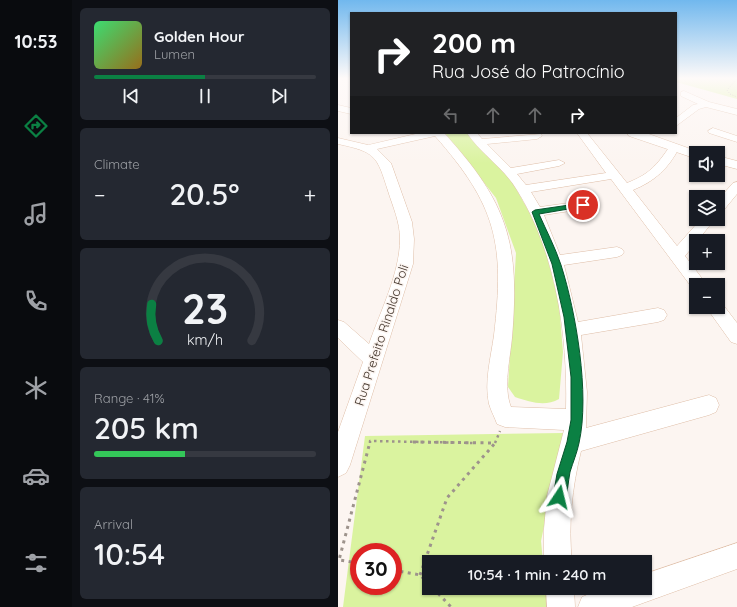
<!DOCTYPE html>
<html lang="en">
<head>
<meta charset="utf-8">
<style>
  body { margin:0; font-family:Quicksand,sans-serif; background:#242831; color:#f1f3f6; height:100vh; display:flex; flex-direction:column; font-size:15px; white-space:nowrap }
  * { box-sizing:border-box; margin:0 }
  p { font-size:13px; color:#9ea1a6 }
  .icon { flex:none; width:22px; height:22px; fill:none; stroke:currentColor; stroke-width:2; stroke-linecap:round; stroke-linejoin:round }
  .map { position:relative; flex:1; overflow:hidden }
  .details { display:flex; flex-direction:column; gap:8px; padding:8px; background:#0d0f14; width:266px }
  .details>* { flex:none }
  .hud { position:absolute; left:12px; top:12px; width:327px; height:122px; border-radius:0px; box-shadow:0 1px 3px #0004; background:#202124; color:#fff; overflow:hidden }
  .fabs { position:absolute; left:351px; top:146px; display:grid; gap:8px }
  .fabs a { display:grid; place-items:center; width:36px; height:36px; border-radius:0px; background:#171b24; box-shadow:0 1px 3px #0004; font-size:20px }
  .speed { position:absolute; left:12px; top:543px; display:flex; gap:8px; font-size:20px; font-weight:700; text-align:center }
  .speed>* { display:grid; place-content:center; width:52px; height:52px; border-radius:50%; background:#171b24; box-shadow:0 1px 3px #0004; line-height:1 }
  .speed .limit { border:6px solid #d22; background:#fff; color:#111 }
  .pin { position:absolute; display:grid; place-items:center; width:34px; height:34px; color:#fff; margin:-17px; border:2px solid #fff; border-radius:50%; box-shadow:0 1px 4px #0007 }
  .me { position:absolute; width:44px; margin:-22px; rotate:10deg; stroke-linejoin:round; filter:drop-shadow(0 0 3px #0008) }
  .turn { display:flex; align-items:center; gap:14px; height:84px; padding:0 16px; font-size:18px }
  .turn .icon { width:52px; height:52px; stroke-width:2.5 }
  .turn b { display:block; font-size:28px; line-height:34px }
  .lanes { display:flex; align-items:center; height:38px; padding:0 16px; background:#0003; justify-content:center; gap:20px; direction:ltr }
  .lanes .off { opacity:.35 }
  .big { font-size:30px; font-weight:600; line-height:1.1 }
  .details .card { flex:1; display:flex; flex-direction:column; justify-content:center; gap:6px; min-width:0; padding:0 14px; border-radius:6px; background:#242831 }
  .details .dial { align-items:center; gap:0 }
  .dial svg { height:104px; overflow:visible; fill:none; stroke:#363941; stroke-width:7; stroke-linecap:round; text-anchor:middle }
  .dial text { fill:#f1f3f6; stroke:none }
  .song { display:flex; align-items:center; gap:12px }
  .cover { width:48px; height:48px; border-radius:6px; background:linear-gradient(135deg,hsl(140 70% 55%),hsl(40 70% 35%)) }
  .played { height:4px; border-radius:2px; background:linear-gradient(90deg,#0b8043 50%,#363941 50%) }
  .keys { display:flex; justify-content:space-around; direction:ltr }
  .heat { display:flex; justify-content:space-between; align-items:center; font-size:22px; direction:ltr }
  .charge { height:6px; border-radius:3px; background:linear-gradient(90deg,#34c759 41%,#363941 0) }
  .trip { position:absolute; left:84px; top:555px; width:230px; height:40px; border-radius:0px; background:#171b24; box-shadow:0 1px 3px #0004; font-weight:600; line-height:40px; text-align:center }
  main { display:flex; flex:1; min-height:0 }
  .tab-bar { display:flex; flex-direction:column; width:72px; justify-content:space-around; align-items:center; background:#090b0e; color:#9ea1a6 }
  .tab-bar .icon { width:28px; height:28px }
  .tab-bar .selected { color:#0b8043 }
  .tab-bar b { font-size:18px; color:#f1f3f6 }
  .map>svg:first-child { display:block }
  .green { fill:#daf39f; fill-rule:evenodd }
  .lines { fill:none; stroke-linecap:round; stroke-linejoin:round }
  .minor-casing { stroke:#dfbea7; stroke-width:1 }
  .major-casing { stroke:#dfbea7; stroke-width:1 }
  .path-far2 { stroke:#9d938c; stroke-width:1; stroke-dasharray:1 1.5; stroke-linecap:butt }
  .path-far1 { stroke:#9d938c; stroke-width:2.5; stroke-dasharray:2.5 3.5; stroke-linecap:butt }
  .path { stroke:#9d938c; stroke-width:3; stroke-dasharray:3 4.5; stroke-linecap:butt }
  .minor { fill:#fff; fill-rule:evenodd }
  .major { fill:#fff; fill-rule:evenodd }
  .route { fill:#0b8043; stroke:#07532c }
  .labels { text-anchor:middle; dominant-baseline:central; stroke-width:3; stroke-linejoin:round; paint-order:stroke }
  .street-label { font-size:13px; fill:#42352b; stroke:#fcf5f1 }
</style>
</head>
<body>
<main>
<nav class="tab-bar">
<b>10:53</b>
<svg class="icon selected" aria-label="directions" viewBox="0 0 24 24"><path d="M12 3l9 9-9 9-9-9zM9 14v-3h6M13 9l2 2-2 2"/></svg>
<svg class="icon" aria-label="music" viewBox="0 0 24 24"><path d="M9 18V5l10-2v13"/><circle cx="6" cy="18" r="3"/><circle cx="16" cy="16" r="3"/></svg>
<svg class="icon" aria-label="phone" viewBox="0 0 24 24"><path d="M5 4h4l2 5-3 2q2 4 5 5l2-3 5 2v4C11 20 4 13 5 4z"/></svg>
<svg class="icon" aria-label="climate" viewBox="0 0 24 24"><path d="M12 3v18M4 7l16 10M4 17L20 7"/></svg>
<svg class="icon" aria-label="car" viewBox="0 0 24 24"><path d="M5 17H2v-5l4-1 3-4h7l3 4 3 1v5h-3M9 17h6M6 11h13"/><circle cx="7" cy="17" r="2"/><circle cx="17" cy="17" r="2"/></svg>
<svg class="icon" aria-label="filters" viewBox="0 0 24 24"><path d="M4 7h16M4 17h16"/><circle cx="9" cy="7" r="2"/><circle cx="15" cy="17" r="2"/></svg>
</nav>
<section class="details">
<div class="card">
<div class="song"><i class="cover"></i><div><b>Golden Hour</b><p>Lumen</p></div></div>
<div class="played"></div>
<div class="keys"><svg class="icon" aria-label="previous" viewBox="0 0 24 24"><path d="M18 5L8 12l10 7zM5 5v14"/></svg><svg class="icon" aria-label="pause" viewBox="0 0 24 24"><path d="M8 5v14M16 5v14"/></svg><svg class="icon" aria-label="next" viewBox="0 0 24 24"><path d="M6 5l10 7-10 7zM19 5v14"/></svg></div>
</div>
<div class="card"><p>Climate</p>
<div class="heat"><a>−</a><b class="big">20.5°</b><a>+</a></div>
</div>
<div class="card dial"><svg viewBox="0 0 100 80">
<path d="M14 69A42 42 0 1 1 86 69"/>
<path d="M14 69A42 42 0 0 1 9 41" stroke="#0b8043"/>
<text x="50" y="56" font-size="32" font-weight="700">23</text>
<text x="50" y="72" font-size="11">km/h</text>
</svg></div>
<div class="card"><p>Range · 41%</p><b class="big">205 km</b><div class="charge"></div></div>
<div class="card"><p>Arrival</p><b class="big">10:54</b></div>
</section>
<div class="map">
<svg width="399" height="607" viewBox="0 0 399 607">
  <rect width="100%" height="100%" fill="#fcf5f1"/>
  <path class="green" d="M338,78H399V99L338,82Z
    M107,133H130L171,176L195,219L207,248L221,304L225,352L221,399C207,407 192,402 177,397L170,387L178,253L158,198Z
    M225,433L203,541L205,562H91V588H208L210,607H5L27,436ZM21,552H55V586H21Z"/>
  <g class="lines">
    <defs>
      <path id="minor" d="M346,91L371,102L399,109V115L368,107L361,109L338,126V118L355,105L360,104L343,96V92Z
        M375,128L399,136V142L371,133L370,131Z
        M82,133H106C170,203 182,243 174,338C172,359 165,387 173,407L228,409C230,336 218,252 179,190C166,168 143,154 129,133H139L144,139L203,134L204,136L199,139L149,144L173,168L221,160L227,163L221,166L179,174L188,185L268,173L239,133H249L289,183C312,174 319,165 332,146H340L341,148C330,169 317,181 295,190L339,246L363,219H377L347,256L369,285H358V290L355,289L273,179L193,192L202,207L245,201L252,205L245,209L206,215L222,255L279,247L284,249L286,252L284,255L279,257L226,265L240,322L320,308L326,310L329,315L326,320L320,322L243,335L249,392L248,428L371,395L378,398L381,405L378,412L371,415L243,451C234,488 230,524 234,562H206V529L209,496L226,430L167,427L159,424C157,418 153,411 151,404C146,382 153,357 156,335C167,243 158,205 97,136L39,149L53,163L74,222L76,239L75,264L12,465L8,473L0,477V432L25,362L0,338V320L6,322L31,344C42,312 62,273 62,239C62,222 55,207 50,191C39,156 38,152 0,144V138L30,145Z
        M399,182V194L385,211L380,212V200L395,183Z
        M380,302H383L399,323V344L393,342L368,307H380Z
        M399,543V569L294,607H240L244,597C269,586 281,588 307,588V574Z
        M208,588H236L237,607H209Z"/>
      <path id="major" d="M0,105L13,108V114L0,111Z
        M289,133H308L364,153H358V158L353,157L291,136Z
        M380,156L399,161V169L380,164Z"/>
    </defs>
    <use href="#minor" class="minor-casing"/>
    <use href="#major" class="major-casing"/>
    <path class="path-far2" d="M399,79L389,90L392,94L399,97"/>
    <path class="path-far1" d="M32,443V441L138,443
      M157,443L162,431"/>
    <path class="path" d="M75,442L157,443
      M21,563L1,560L32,442
      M55,570L82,575L91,584
      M82,575L109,498L158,442
      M95,588L113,607"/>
    <use href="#minor" class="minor"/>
    <use href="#major" class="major"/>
  </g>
  <linearGradient id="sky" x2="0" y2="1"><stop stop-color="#71b8ee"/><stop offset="0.48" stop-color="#fefaf9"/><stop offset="1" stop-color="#fefaf9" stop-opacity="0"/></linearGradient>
  <rect width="399" height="163" fill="url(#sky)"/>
  <path class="route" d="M245,203H248V206L201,214C208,230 217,247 223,265C238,312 252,394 241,443C239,453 235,462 232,472C230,482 230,492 226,502L221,504L217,502L215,497L219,474L229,442L233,420V377L226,317L214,264L194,212L197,210Z"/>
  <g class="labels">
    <g class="street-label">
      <text transform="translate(43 335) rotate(-72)">Rua Prefeito Rinaldo Poli</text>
    </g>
  </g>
</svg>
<div class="fabs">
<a><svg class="icon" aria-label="sound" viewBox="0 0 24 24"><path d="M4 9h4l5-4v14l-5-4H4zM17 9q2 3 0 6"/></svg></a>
<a><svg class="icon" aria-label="layers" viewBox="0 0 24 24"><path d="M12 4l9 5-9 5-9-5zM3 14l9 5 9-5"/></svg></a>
<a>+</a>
<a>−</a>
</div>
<div class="speed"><div class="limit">30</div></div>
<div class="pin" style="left:245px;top:205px;background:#d93025"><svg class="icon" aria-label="arrive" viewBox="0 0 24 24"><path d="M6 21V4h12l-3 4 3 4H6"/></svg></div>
<svg class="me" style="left:221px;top:497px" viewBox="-20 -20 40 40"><path d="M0-17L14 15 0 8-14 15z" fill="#0b8043" stroke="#fff" stroke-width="4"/></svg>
<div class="trip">10:54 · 1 min · 240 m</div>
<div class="hud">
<div class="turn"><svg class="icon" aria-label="right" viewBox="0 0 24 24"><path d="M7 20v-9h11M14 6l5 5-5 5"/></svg><div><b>200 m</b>Rua José do Patrocínio</div></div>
<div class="lanes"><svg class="icon off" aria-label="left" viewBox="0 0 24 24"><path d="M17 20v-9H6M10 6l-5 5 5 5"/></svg><svg class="icon off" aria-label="ahead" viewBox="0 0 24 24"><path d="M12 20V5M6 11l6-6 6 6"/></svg><svg class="icon off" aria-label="ahead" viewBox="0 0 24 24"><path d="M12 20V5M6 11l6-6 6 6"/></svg><svg class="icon" aria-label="right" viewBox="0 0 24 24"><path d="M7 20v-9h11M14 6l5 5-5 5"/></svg></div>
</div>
</div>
</main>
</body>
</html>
